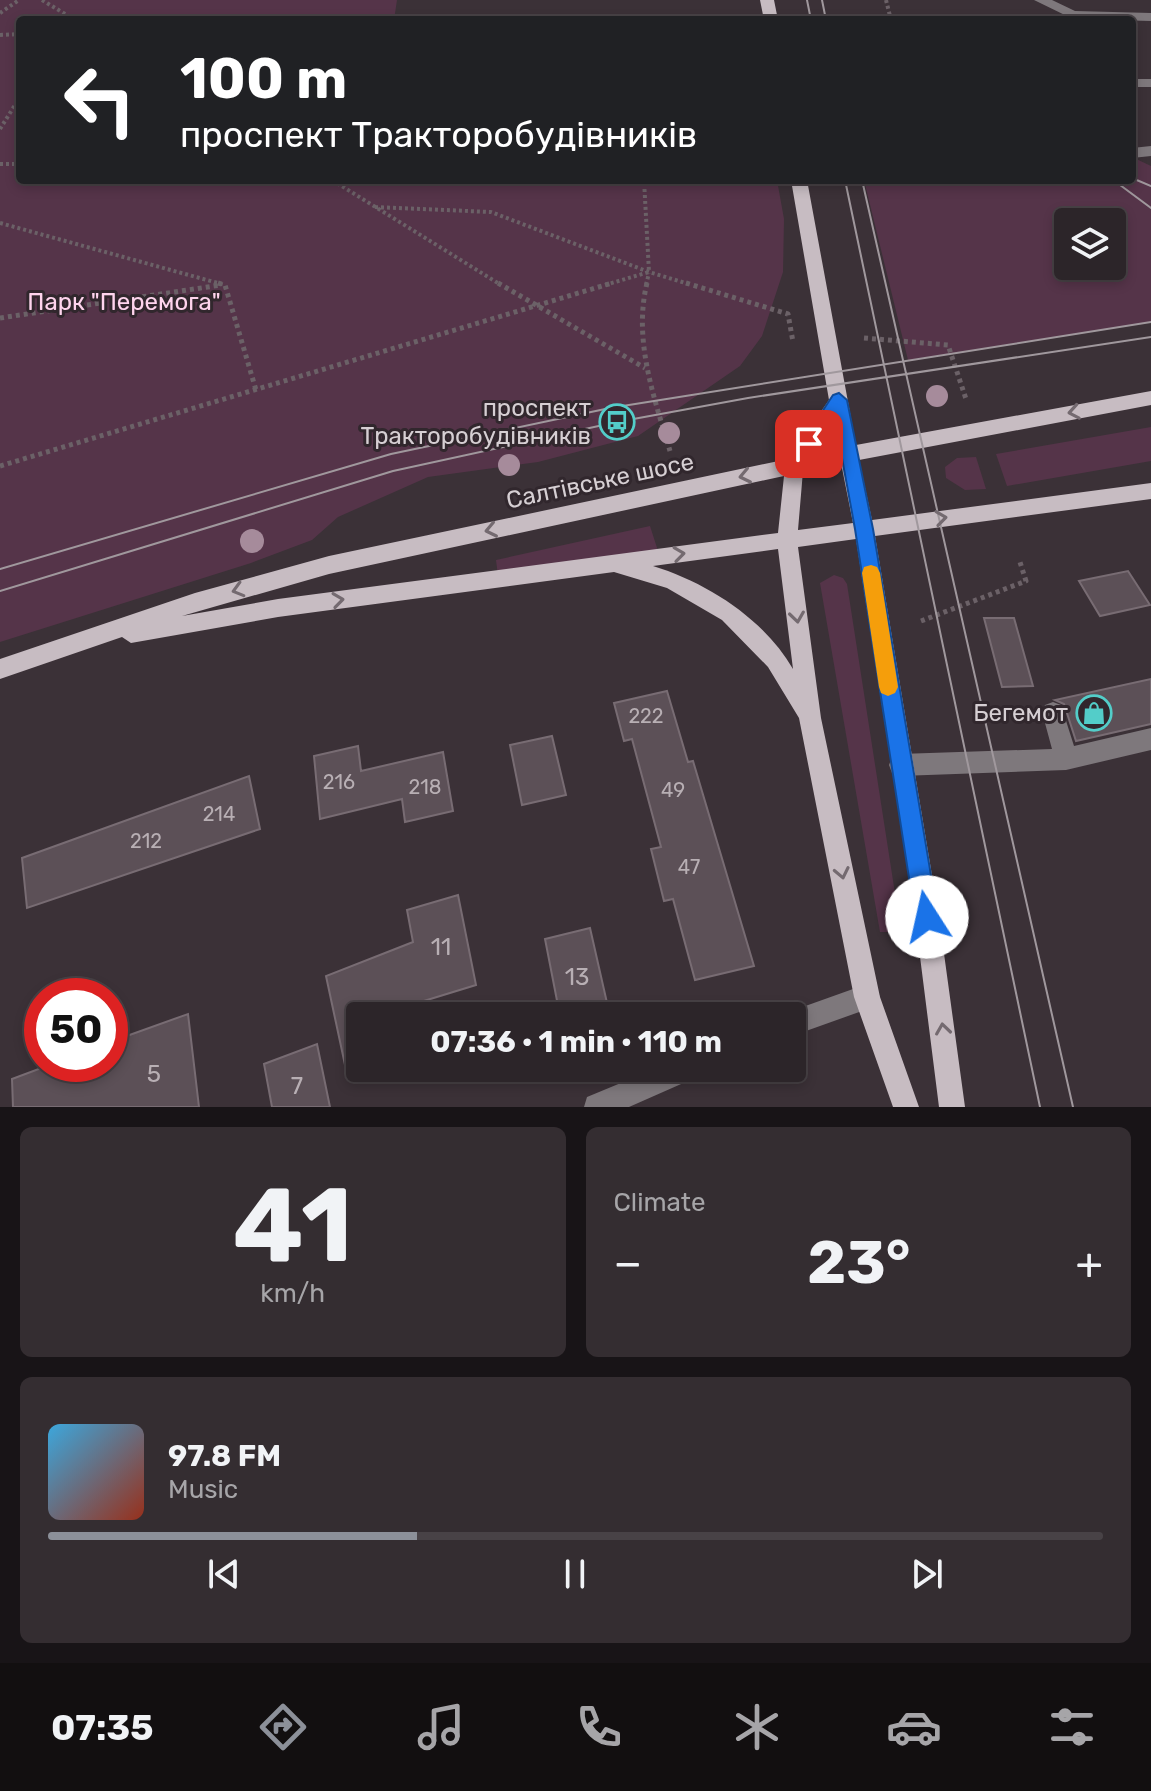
<!DOCTYPE html>
<html lang="en">
<head>
<meta charset="utf-8">
<style>
  body { margin:0; font-family:Rubik,sans-serif; background:#342d31; color:#f1f3f6; height:100vh; display:flex; flex-direction:column; font-size:30px; white-space:nowrap }
  * { box-sizing:border-box; margin:0 }
  p { font-size:26px; color:#a6a5a8 }
  .icon { flex:none; width:44px; height:44px; fill:none; stroke:currentColor; stroke-width:2; stroke-linecap:round; stroke-linejoin:round }
  .map { position:relative; height:1107px; overflow:hidden }
  .details { display:flex; flex-direction:column; gap:20px; padding:20px; background:#181417; flex:1 }
  .details>* { flex:none }
  .guide { position:absolute; left:16px; top:16px; width:1120px; height:168px; border-radius:8px; box-shadow:0 4px 12px #0003,0 0 0 2px #484246; background:#202124; color:#fff; overflow:hidden }
  .controls { position:absolute; left:1054px; top:208px; display:grid; gap:16px }
  .controls a { display:grid; place-items:center; width:72px; height:72px; border-radius:8px; background:#2c2529; box-shadow:0 4px 12px #0003,0 0 0 2px #484246; font-size:40px }
  .speed { position:absolute; left:24px; top:978px; display:flex; gap:16px; font-size:40px; font-weight:700; text-align:center }
  .speed>* { display:grid; place-content:center; width:104px; height:104px; border-radius:50%; background:#2c2529; box-shadow:0 4px 12px #0003,0 0 0 2px #484246; line-height:1 }
  .speed .limit { border:12px solid #d22; background:#fff; color:#111 }
  .pin { position:absolute; display:grid; place-items:center; width:68px; height:68px; color:#fff; margin:-34px; border-radius:16px; box-shadow:0 4px 12px #0006 }
  .me { position:absolute; width:88px; margin:-44px; rotate:350deg; stroke-linejoin:round; filter:drop-shadow(0 0 6px #0008) }
  .turn { display:flex; align-items:center; gap:28px; height:168px; padding:0 32px; font-size:36px }
  .turn .icon { width:104px; height:104px; stroke-width:2.5 }
  .turn b { display:block; font-size:56px; line-height:68px }
  .big { font-size:60px; font-weight:700; line-height:1.1 }
  .details .tile { flex:1; display:flex; flex-direction:column; justify-content:center; gap:12px; min-width:0; padding:0 28px; border-radius:12px; background:#342d31 }
  .details .dial { align-items:center; gap:0 }
  .dial b { font-size:104px; line-height:1 }
  .song { display:flex; align-items:center; gap:24px }
  .cover { width:96px; height:96px; border-radius:12px; background:linear-gradient(135deg,hsl(200 70% 55%),hsl(10 70% 35%)) }
  .played { height:8px; border-radius:4px; background:linear-gradient(90deg,#8c9099 35%,#484246 35%) }
  .keys { display:flex; justify-content:space-around; direction:ltr }
  .heat { display:flex; justify-content:space-between; align-items:center; font-size:44px; direction:ltr }
  .details .tiles { flex:1; display:grid; gap:20px; grid-template-columns:1fr 1fr }
  .tile:last-child { grid-column:span 2 }
  .trip { position:absolute; left:346px; top:1002px; width:460px; height:80px; border-radius:8px; background:#2c2529; box-shadow:0 4px 12px #0003,0 0 0 2px #484246; font-weight:700; line-height:80px; text-align:center }
  .dock { display:flex; height:128px; justify-content:space-around; align-items:center; background:#120f10; color:#a6a5a8 }
  .dock .icon { width:56px; height:56px }
  .dock .current { color:#8c9099 }
  .dock b { font-size:36px; color:#f1f3f6 }
  .map>svg:first-child { display:block }
  .green { fill:#553449; fill-rule:evenodd }
  .building { fill:#5c5057; stroke:#786c73; stroke-width:2 }
  .lines { fill:none; stroke-linecap:round; stroke-linejoin:round }
  .path-far1 { stroke:#6b6167; stroke-width:4; stroke-dasharray:3 3; stroke-linecap:butt }
  .path { stroke:#6b6167; stroke-width:5; stroke-dasharray:4 4; stroke-linecap:butt }
  .minor { fill:#7e787c; fill-rule:evenodd }
  .major { fill:#c7bcc2; fill-rule:evenodd }
  .tram { stroke:#a0989d; stroke-width:2 }
  .tree { fill:#a68b9b }
  .oneway { stroke:#746a70 }
  .route { fill:#1a73e8; stroke:#114b97; stroke-width:2 }
  .slow { fill:#f59e0b }
  .labels { text-anchor:middle; dominant-baseline:central; stroke-width:6; stroke-linejoin:round; paint-order:stroke }
  .number-label { font-size:20px; fill:#b8afb4 }
  .park-label { font-size:24px; fill:#fed4ed; stroke:#31272d }
  .poi-label { font-size:24px; fill:#d6cfd3; stroke:#31272d; text-anchor:end }
  .street-label { font-size:24px; fill:#d6cfd3; stroke:#31272d }
  .near-number-label { font-size:24px; fill:#b8afb4 }
</style>
</head>
<body>
<div class="map">
<svg width="1151" height="1107" viewBox="0 0 1151 1107">
  <rect width="100%" height="100%" fill="#3b3137"/>
  <path class="green" d="M0,0H397L394,20H20V180H777L784,219L783,272L762,336L740,366L638,436L538,462L428,477L338,517L312,540L251,563L0,642Z
    M1132,157L1151,166V322L908,360L864,180H1132ZM1068,222H1112V266H1068Z
    M1151,427V461L1007,486L996,454Z
    M976,457L986,489L965,490L946,478L945,467L957,458Z
    M650,526L659,554L498,576L496,560Z
    M834,575L843,578L847,584L901,932H880L820,583Z"/>
  <path class="building" d="M1128,571L1150,605L1100,616L1079,581Z
    M984,618H1014L1033,686L1002,687Z
    M1151,679V724L1076,741L1064,704L1055,700Z
    M667,691L688,762L693,761L754,966L695,980L673,899L664,901L651,849L661,847L632,739L624,741L614,703Z
    M552,736L566,795L522,805L510,745Z
    M358,746L361,771L443,752L453,811L405,822L402,799L320,819L314,756Z
    M249,776L260,829L27,908L22,858Z
    M458,895L476,985L375,1016H360V1078L348,1079L326,976L413,942L407,910Z
    M590,928L610,1016H560L545,939Z
    M188,1014L199,1107H13L12,1079L52,1064H112L110,1042Z
    M317,1044L330,1107H272L264,1064Z"/>
  <g class="lines">
    <path class="path-far1" d="M42,0L75,20
      M886,0L891,20
      M0,13L19,0
      M0,35L20,34
      M0,129L20,97
      M0,164H20
      M332,180L501,285
      M375,207L491,212L649,272L692,285
      M0,223L225,285
      M605,285L649,272L644,180
      M646,285L649,273"/>
    <path class="path" d="M218,283L225,285L256,390
      M498,283L645,368
      M647,283C633,340 654,397 670,451
      M686,283L788,314L793,342
      M0,318L221,285
      M864,338L948,345L966,399
      M0,466L612,283
      M921,621L1026,581L1019,559"/>
    <path class="minor" d="M1034,0H1052L1075,11L1151,13V21L1073,19Z
      M1132,79H1151V87H1132Z
      M1151,146V156L1132,158V148Z
      M1053,702L1061,705L1074,746L1151,728V750L1066,770L900,776L892,773L889,765L892,757L900,754L1052,749L1042,712L1045,705Z
      M867,984L876,988L880,997L876,1006L792,1036V1016L783,1014Z
      M657,1068H701L697,1077L629,1107H584L587,1097Z"/>
    <path class="major" d="M760,0H774L778,20H764Z
      M791,180H807L856,445L1151,391V405L859,460L872,520L1151,483V499L875,536L939,917L965,1107H939L915,917L856,539L798,547L821,718L880,997L919,1107H893L854,997L799,718L768,667L722,620L667,588L614,572L278,617L131,643L122,637L0,679V659L195,593L329,556L788,459L829,400ZM833,423L839,449L812,454ZM841,463L853,523L798,530L803,471ZM784,476L778,533L278,599L182,616L329,574ZM778,549L793,669C764,619 708,583 653,566Z"/>
    <path class="tram" d="M807,0L811,20
      M822,0L826,20
      M1132,178L1151,186
      M845,180L1040,1107
      M862,180L1073,1107
      M1116,182L1151,208
      M0,569L391,454L610,408L1151,322
      M0,591L393,471L617,422L748,398L1151,337"/>
  </g>
  <g class="tree">
    <circle cx="937" cy="396" r="11"/>
    <circle cx="669" cy="433" r="11"/>
    <circle cx="509" cy="465" r="11"/>
    <circle cx="252" cy="541" r="12"/>
  </g>
  <defs><path id="oneway-chevron" d="M-2-3.5L2.5 0L-2 3.5" fill="none" stroke-width="1.6" stroke-linecap="round" stroke-linejoin="round" transform="scale(2)"/></defs>
  <g class="oneway">
    <use href="#oneway-chevron" transform="translate(1074 412) rotate(170)"/>
    <use href="#oneway-chevron" transform="translate(745 476) rotate(168)"/>
    <use href="#oneway-chevron" transform="translate(941 518) rotate(-8)"/>
    <use href="#oneway-chevron" transform="translate(491 530) rotate(168)"/>
    <use href="#oneway-chevron" transform="translate(679 554) rotate(-8)"/>
    <use href="#oneway-chevron" transform="translate(238 590) rotate(164)"/>
    <use href="#oneway-chevron" transform="translate(338 600) rotate(-8)"/>
    <use href="#oneway-chevron" transform="translate(797 617) rotate(82)"/>
    <use href="#oneway-chevron" transform="translate(842 873) rotate(78)"/>
    <use href="#oneway-chevron" transform="translate(943 1029) rotate(-98)"/>
  </g>
  <path class="route" d="M839,393L847,400L873,529L938,917L935,925L927,928L919,925L915,917L855,529L835,420L815,449L809,451L801,444L833,395Z"/>
  <path class="slow" d="M871,565L877,567L880,573L898,687L895,693L888,696L881,693L879,687L862,573L864,567Z"/>
  <defs>
    <symbol id="bus-ring" viewBox="-11 -11 22 22"><circle r="9.5" fill="#31272d" stroke="#53cdc9" stroke-width="1.5"/><path d="M-5-6H5V4H4V6H2V4H-2V6H-4V4H-5ZM-3.5-4V0h7V-4ZM-3.5 1.2v1.5H-2V1.2ZM2 1.2v1.5H3.5V1.2Z" fill="#53cdc9"/></symbol>
    <symbol id="shop-ring" viewBox="-11 -11 22 22"><circle r="9.5" fill="#31272d" stroke="#53cdc9" stroke-width="1.5"/><path d="M-5-2.5h2.3a2.7 3.5 0 0 1 5.4 0H5L5.5 6h-11ZM-1.5-2.5h3a1.5 2.3 0 0 0-3 0Z" fill="#53cdc9"/></symbol>
  </defs>
  <g fill-rule="evenodd">
    <use href="#bus-ring" x="597" y="402" width="40" height="40"/>
    <use href="#shop-ring" x="1074" y="693" width="40" height="40"/>
  </g>
  <g class="labels">
    <g class="number-label">
      <text x="646" y="716">222</text>
      <text x="339" y="782">216</text>
      <text x="425" y="787">218</text>
      <text x="673" y="790">49</text>
      <text x="219" y="814">214</text>
      <text x="146" y="841">212</text>
      <text x="689" y="867">47</text>
    </g>
    <g class="park-label">
      <text x="124" y="302">Парк "Перемога"</text>
    </g>
    <g class="poi-label">
      <text x="591" y="408">проспект<tspan x="591" dy="28">Тракторобудівників</tspan></text>
      <text x="1068" y="713">Бегемот</text>
    </g>
    <g class="street-label">
      <text transform="translate(600 481) rotate(-12)">Салтівське шосе</text>
    </g>
    <g class="near-number-label">
      <text x="441" y="947">11</text>
      <text x="577" y="977">13</text>
      <text x="154" y="1074">5</text>
      <text x="297" y="1086">7</text>
    </g>
  </g>
</svg>
<div class="controls">
<a><svg class="icon" aria-label="layers" viewBox="0 0 24 24"><path d="M12 4l9 5-9 5-9-5zM3 14l9 5 9-5"/></svg></a>
</div>
<div class="speed"><div class="limit">50</div></div>
<div class="pin" style="left:809px;top:444px;background:#d93025"><svg class="icon" aria-label="arrive" viewBox="0 0 24 24"><path d="M6 21V4h12l-3 4 3 4H6"/></svg></div>
<svg class="me" style="left:927px;top:917px" viewBox="-20 -20 40 40"><circle r="19" fill="#fff"/><path d="M0-13L10 11 0 6-10 11z" fill="#1a73e8"/></svg>
<div class="trip">07:36 · 1 min · 110 m</div>
<div class="guide">
<div class="turn"><svg class="icon" aria-label="left" viewBox="0 0 24 24"><path d="M17 20v-9H6M10 6l-5 5 5 5"/></svg><div><b>100 m</b>проспект Тракторобудівників</div></div>
</div>
</div>
<section class="details">
<div class="tiles">
<div class="tile dial"><b>41</b><p>km/h</p></div>
<div class="tile"><p>Climate</p>
<div class="heat"><a>−</a><b class="big">23°</b><a>+</a></div>
</div>
<div class="tile">
<div class="song"><i class="cover"></i><div><b>97.8 FM</b><p>Music</p></div></div>
<div class="played"></div>
<div class="keys"><svg class="icon" aria-label="previous" viewBox="0 0 24 24"><path d="M18 5L8 12l10 7zM5 5v14"/></svg><svg class="icon" aria-label="pause" viewBox="0 0 24 24"><path d="M8 5v14M16 5v14"/></svg><svg class="icon" aria-label="next" viewBox="0 0 24 24"><path d="M6 5l10 7-10 7zM19 5v14"/></svg></div>
</div>
</div>
</section>
<nav class="dock">
<b>07:35</b>
<svg class="icon current" aria-label="directions" viewBox="0 0 24 24"><path d="M12 3l9 9-9 9-9-9zM9 14v-3h6M13 9l2 2-2 2"/></svg>
<svg class="icon" aria-label="music" viewBox="0 0 24 24"><path d="M9 18V5l10-2v13"/><circle cx="6" cy="18" r="3"/><circle cx="16" cy="16" r="3"/></svg>
<svg class="icon" aria-label="phone" viewBox="0 0 24 24"><path d="M5 4h4l2 5-3 2q2 4 5 5l2-3 5 2v4C11 20 4 13 5 4z"/></svg>
<svg class="icon" aria-label="climate" viewBox="0 0 24 24"><path d="M12 3v18M4 7l16 10M4 17L20 7"/></svg>
<svg class="icon" aria-label="car" viewBox="0 0 24 24"><path d="M5 17H2v-5l4-1 3-4h7l3 4 3 1v5h-3M9 17h6M6 11h13"/><circle cx="7" cy="17" r="2"/><circle cx="17" cy="17" r="2"/></svg>
<svg class="icon" aria-label="filters" viewBox="0 0 24 24"><path d="M4 7h16M4 17h16"/><circle cx="9" cy="7" r="2"/><circle cx="15" cy="17" r="2"/></svg>
</nav>
</body>
</html>
